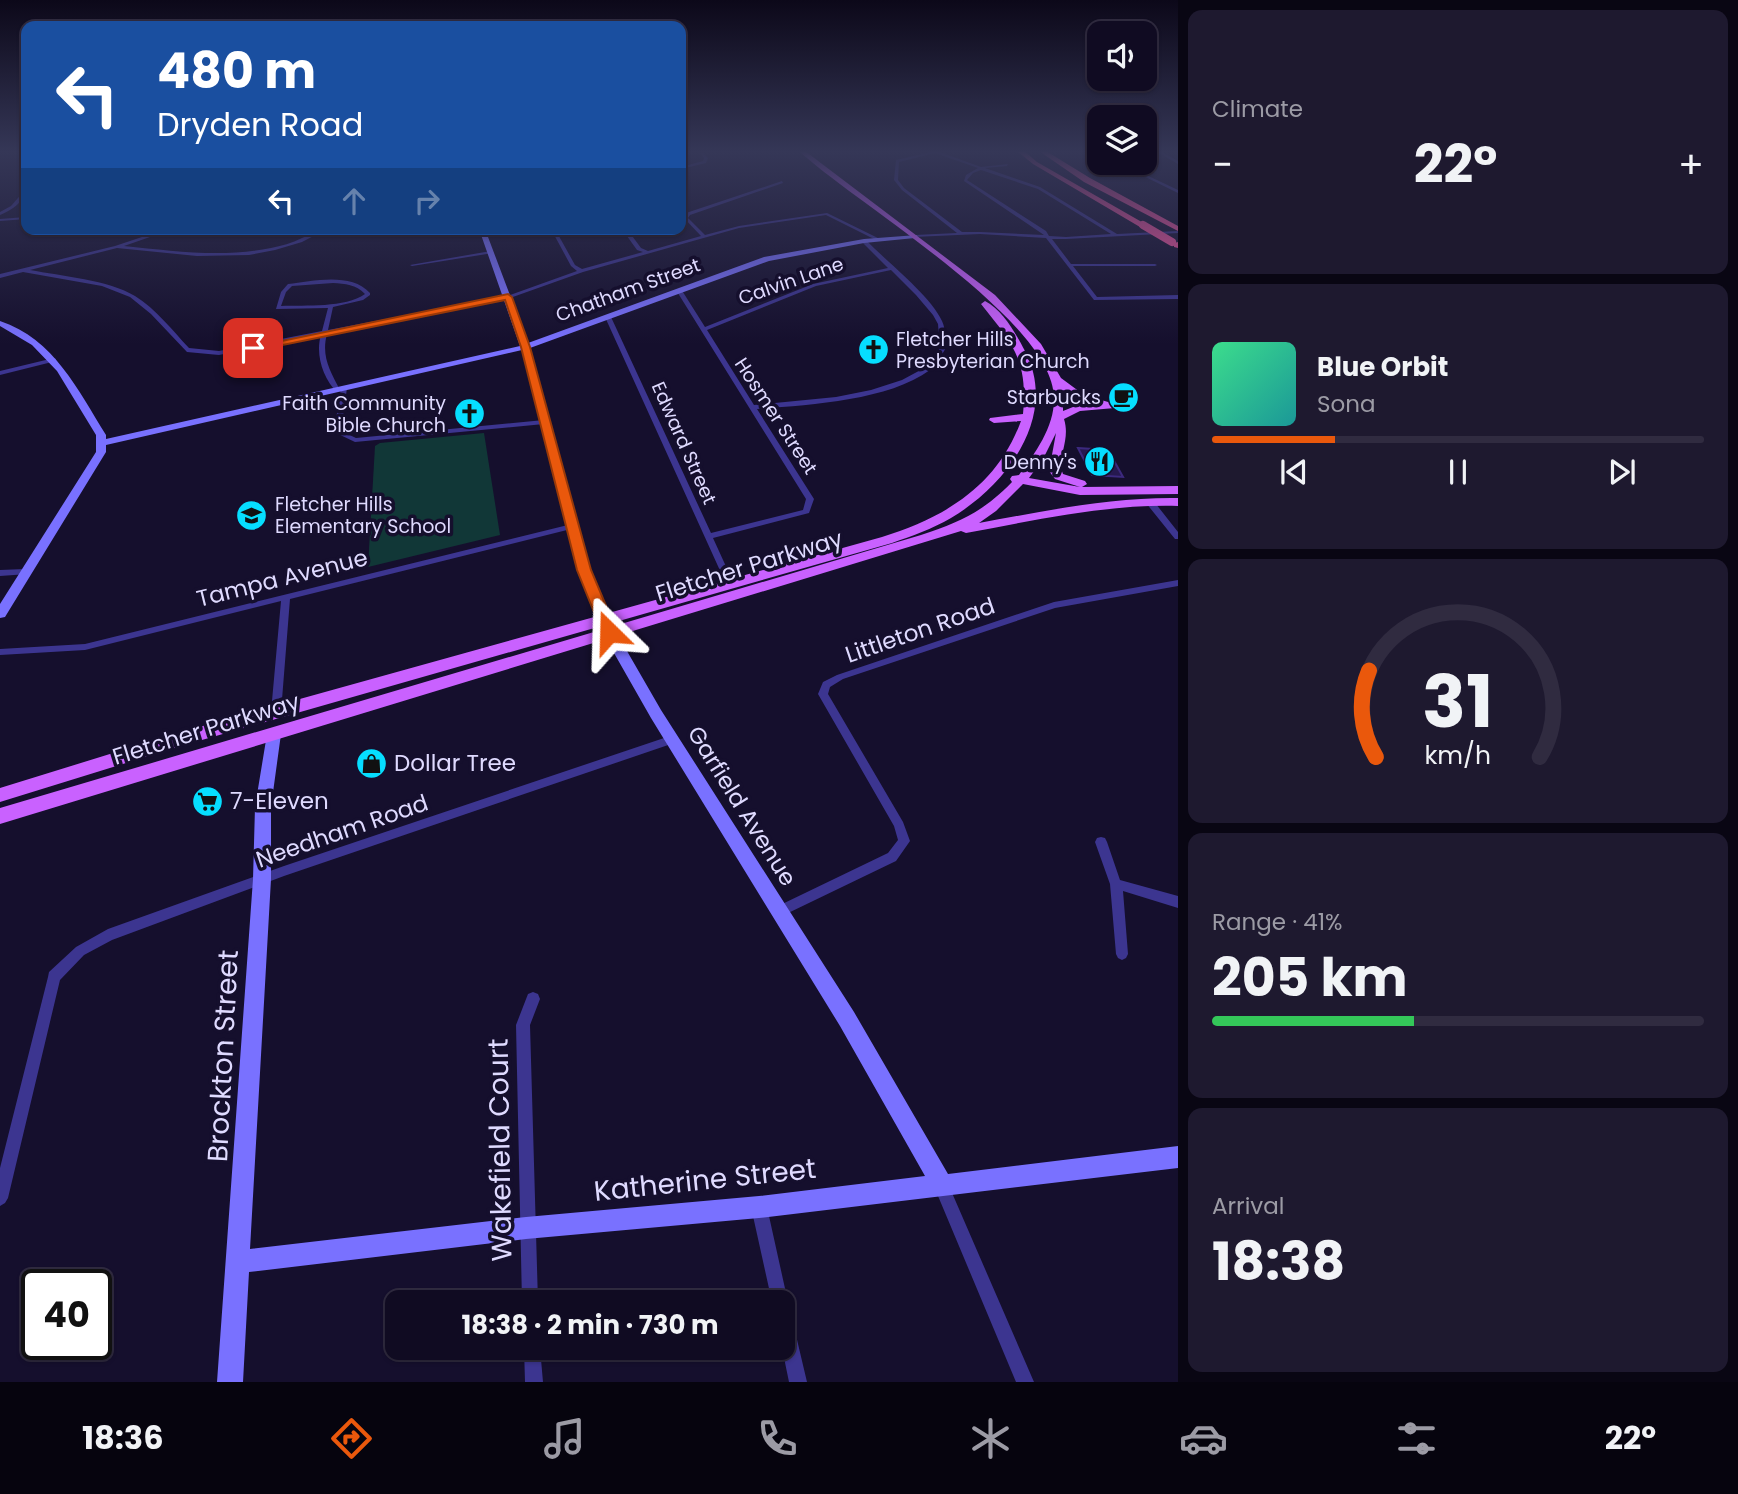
<!DOCTYPE html>
<html lang="en">
<head>
<meta charset="utf-8">
<style>
  body { margin:0; font-family:Poppins,sans-serif; background:#1e192f; color:#f1f3f6; height:100vh; display:flex; flex-direction:column; font-size:26px; white-space:nowrap }
  * { box-sizing:border-box; margin:0 }
  p { font-size:23px; color:#9c9ba5 }
  .icon { flex:none; width:38px; height:38px; fill:none; stroke:currentColor; stroke-width:2; stroke-linecap:round; stroke-linejoin:round }
  .map { position:relative; flex:1; overflow:hidden }
  .sheet { display:flex; flex-direction:column; gap:10px; padding:10px; background:#090613; width:560px }
  .sheet>* { flex:none }
  .hud { position:absolute; left:21px; top:21px; width:665px; height:214px; border-radius:14px; box-shadow:0 2px 5px #0004,0 0 0 2px #302b40; background:#1a4fa0; color:#fff; overflow:hidden }
  .tools { position:absolute; left:1087px; top:21px; display:grid; gap:14px }
  .tools a { display:grid; place-items:center; width:70px; height:70px; border-radius:14px; background:#100b22; box-shadow:0 2px 5px #0004,0 0 0 2px #302b40; font-size:35px }
  .speed { position:absolute; left:21px; top:1269px; display:flex; gap:14px; font-size:35px; font-weight:700; text-align:center }
  .speed>* { display:grid; place-content:center; width:91px; height:91px; border-radius:50%; background:#100b22; box-shadow:0 2px 5px #0004,0 0 0 2px #302b40; line-height:1 }
  .speed .limit { border:4px solid #111; border-radius:10px; background:#fff; color:#111 }
  .pin { position:absolute; display:grid; place-items:center; width:60px; height:60px; color:#fff; margin:-30px; border-radius:14px; box-shadow:0 4px 10px #0006 }
  .me { position:absolute; width:77px; margin:-38px; rotate:338deg; stroke-linejoin:round; filter:drop-shadow(0 0 5px #0008) }
  .turn { display:flex; align-items:center; gap:24px; height:147px; padding:0 21px; font-size:32px }
  .turn .icon { width:91px; height:91px; stroke-width:2.5 }
  .turn b { display:block; font-size:49px; line-height:60px }
  .lanes { display:flex; align-items:center; height:66px; padding:0 21px; background:#0003; justify-content:center; gap:35px; direction:ltr }
  .lanes .off { opacity:.35 }
  .big { font-size:52px; font-weight:700; line-height:1.1 }
  .sheet .tile { flex:1; display:flex; flex-direction:column; justify-content:center; gap:10px; min-width:0; padding:0 24px; border-radius:14px; background:#1e192f }
  .sheet .dial { align-items:center; gap:0 }
  .dial svg { height:182px; overflow:visible; fill:none; stroke:#302b40; stroke-width:7; stroke-linecap:round; text-anchor:middle }
  .dial text { fill:#f1f3f6; stroke:none }
  .song { display:flex; align-items:center; gap:21px }
  .cover { width:84px; height:84px; border-radius:10px; background:linear-gradient(135deg,hsl(150 70% 55%),hsl(180 70% 35%)) }
  .played { height:7px; border-radius:4px; background:linear-gradient(90deg,#ea580c 25%,#302b40 25%) }
  .keys { display:flex; justify-content:space-around; direction:ltr }
  .heat { display:flex; justify-content:space-between; align-items:center; font-size:38px; direction:ltr }
  .charge { height:10px; border-radius:5px; background:linear-gradient(90deg,#34c759 41%,#302b40 0) }
  .trip { position:absolute; left:385px; top:1290px; width:410px; height:70px; border-radius:14px; background:#100b22; box-shadow:0 2px 5px #0004,0 0 0 2px #302b40; font-weight:700; line-height:70px; text-align:center }
  .menu { display:flex; height:112px; justify-content:space-around; align-items:center; background:#06040e; color:#9c9ba5 }
  .menu .icon { width:49px; height:49px }
  .menu .current { color:#ea580c }
  .menu b { font-size:32px; color:#f1f3f6 }
  main { display:flex; flex:1; min-height:0 }
  .map>svg:first-child { display:block }
  .green { fill:#113737 }
  .building { fill:#26194f; stroke:#3c297e; stroke-width:2 }
  .lines { fill:none; stroke-linecap:round; stroke-linejoin:round }
  .street { fill:#3c3590; fill-rule:evenodd }
  .secondary { fill:#7971ff; fill-rule:evenodd }
  .primary { fill:#c961ff; fill-rule:evenodd }
  .highway { fill:#ff55a1; fill-rule:evenodd }
  .highway-bridge { stroke:#ff55a1; stroke-width:8 }
  .route { fill:#ea580c; stroke:#983908; stroke-width:2 }
  .labels { text-anchor:middle; dominant-baseline:central; stroke-width:7; stroke-linejoin:round; paint-order:stroke }
  .far-street-label { font-size:19px; fill:#dfdaff; stroke:#150f2d }
  .far-poi-label { font-size:19px; fill:#dfdaff; stroke:#150f2d; text-anchor:end }
  .street-label { font-size:23px; fill:#dfdaff; stroke:#150f2d }
  .poi-label { font-size:23px; fill:#dfdaff; stroke:#150f2d; text-anchor:start }
  .near-street-label { font-size:28px; fill:#dfdaff; stroke:#150f2d }
</style>
</head>
<body>
<main>
<div class="map">
<svg width="1178" height="1382" viewBox="0 0 1178 1382">
  <rect width="100%" height="100%" fill="#150f2d"/>
  <path class="green" d="M484,433L500,535L368,567L375,446L380,443Z"/>
  <path class="building" d="M1078,448L1108,450L1123,477L1092,475Z"/>
  <g class="lines">
    <path class="street" d="M929,151H937L981,167L1008,164L1007,166L985,168L1040,187L1117,234L1178,231V233L1066,239H1052L1071,264H1155L1157,265L1155,266H1073L1097,297L1178,295V299L1094,300L1046,238L980,234L913,237L915,235L957,233L902,190L894,180L896,160L931,152ZM935,153L978,168L966,175L964,181L1044,235L980,232H962L904,188L898,180L899,162ZM981,170L1038,189L1111,234L1066,237L1049,236L1046,231L967,180L973,173Z
      M1087,151H1091L1099,154V156Z
      M1156,151H1160L1178,161V164Z
      M701,153H703L708,158L706,163L681,169V167L703,161L704,158Z
      M1117,163H1121L1178,190V193Z
      M782,181L783,183L690,215L688,218L705,235L739,226L827,213L880,239L876,240L826,215L739,228L583,272L510,298L327,334C321,356 330,371 340,390L337,392C323,379 315,354 321,335L219,355L187,352L151,314L130,297L102,286L23,272L0,278V274L115,246L166,229H173L124,246C173,251 222,258 271,248C281,246 292,243 302,238C310,235 318,229 327,229L302,242L275,250L249,255L197,256L117,248L30,270C61,276 109,280 135,296C156,309 172,330 189,348L219,351L322,331L328,308L276,309L281,292L288,284C313,281 351,272 370,293V295L363,300L333,307L328,330L507,296L577,271L571,266L551,229H555L575,265L582,269L643,252L637,250L622,229H627L641,248L648,251L701,236L684,218L686,213ZM333,283C345,284 356,284 365,294C345,308 306,305 281,306L286,292L292,286Z
      M25,190H26C23,203 12,210 0,215V212L11,206Z
      M26,217V219L0,221V219Z
      M862,240H866C887,262 930,295 942,321C946,329 945,340 946,348C941,355 937,365 930,370C888,401 807,405 757,409L814,499L809,513L713,538L734,584L730,587L727,586L605,317L608,315L611,317L711,533L803,510L806,499L676,290L681,289L705,327L813,284L888,268L862,242ZM891,270L916,295L933,315L938,324L940,348L928,366L902,380L871,390L836,397L754,405L707,330L816,286Z
      M491,251L493,253L412,266L410,265Z
      M54,358L56,359V361L0,375V371Z
      M344,386L347,388L341,431L356,438L544,420L547,422L544,424L355,442L334,432L341,388Z
      M1146,499H1152L1178,532V539H1175L1146,503Z
      M572,524L576,526L575,528L290,599L281,712L279,715H273L271,712L281,601L85,650L0,655V649L85,644Z
      M25,569L28,570L29,572L28,574L0,576V570Z
      M1178,580V586L1055,608L843,679L830,687L828,694L903,822L910,841L896,861L784,915L780,917L776,915L774,911L776,907L888,853L898,840L894,826L818,694L823,682L837,675L1054,602Z
      M673,735L677,736L678,739L677,742L284,876L112,940L84,955L60,980L8,1198L5,1203L0,1206V1168L48,977L49,972L76,947L108,929L284,866Z
      M1101,837L1105,838L1107,842L1120,880L1178,896V908L1123,891L1128,954L1126,958L1122,960L1118,958L1116,954L1110,884L1095,842L1097,838Z
      M533,992L538,994L540,999L530,1025L538,1302H522L516,1025L528,994Z
      M941,1176L946,1179L1034,1382H1016L933,1184L936,1179Z
      M759,1199L764,1202L767,1207L788,1302L787,1304L790,1310L807,1382H789L782,1348V1302H772L751,1207L754,1202Z
      M524,1348H540L543,1382H525Z"/>
    <path class="secondary" d="M479,229H485L528,343L764,257L864,239L917,235L915,238L864,243L769,261L530,348L590,570L616,632L661,710L854,1012L948,1174L1178,1146V1168L759,1218L526,1239L249,1272L243,1382H217L253,879L255,807L267,734L269,730H279L281,734L271,807V879L250,1249L526,1217L759,1196L925,1176L840,1026L651,718L602,632L578,570L522,350L106,445V452L5,617L0,618V604L96,452V435L57,371L32,345L0,326V321C54,339 78,390 106,435V439L520,346Z"/>
    <path class="primary" d="M799,151H805L995,295L1041,344L1061,378L1084,395L1115,404V408L1080,411L1064,419C1071,441 1056,458 1063,474L1085,481L1087,484L1082,487L1178,486V494L1080,495L1023,484L996,511L979,523C1045,511 1111,497 1178,498V506C1107,504 1036,520 966,533L961,531L0,824V808L921,535C960,522 983,512 1012,482L1010,479L1012,476L1019,475C1035,453 1054,428 1054,399C1055,321 856,204 799,151ZM1063,390L1076,399L1093,404L1078,405L1063,411ZM1056,433L1049,471L1055,479L1080,487L1029,478L1043,459Z
      M985,301C1003,310 1016,334 1025,351C1059,416 1007,485 951,518C932,529 912,536 892,543L181,746L0,802V788L181,732L882,537C946,517 997,486 1021,421L994,423L989,420L990,418L1023,414C1028,360 1013,344 981,304Z"/>
    <path class="highway" d="M1017,151H1024L1037,162L1147,225L1140,227L1033,164Z
      M1039,151H1046L1090,178L1178,226V231L1084,182Z
      M1178,242V248L1174,247V243Z"/>
    <path class="highway-bridge" d="M1143,225L1172,242"/>
  </g>
  <linearGradient id="sky" x2="0" y2="1"><stop stop-color="#0c0819"/><stop offset="0.44" stop-color="#353757"/><stop offset="1" stop-color="#353757" stop-opacity="0"/></linearGradient>
  <rect width="1178" height="344" fill="url(#sky)"/>
  <path class="route" d="M508,294L512,297L530,347L591,570L617,632L615,636L609,638L602,632L577,570L521,347L505,300L253,351L248,348Z"/>
  <defs>
    <symbol id="church-disc" viewBox="-11 -11 22 22"><circle r="9.5" fill="#06deff" stroke="#150f2d"/><path d="M-1.2-6h2.4v3.5h3.3v2.4h-3.3V6h-2.4V-.1h-3.3v-2.4h3.3Z" fill="#111"/></symbol>
    <symbol id="cafe-disc" viewBox="-11 -11 22 22"><circle r="9.5" fill="#06deff" stroke="#150f2d"/><path d="M-5.5-4.5H6V0H3Q3 3.5 0 3.5H-2.5Q-5.5 3.5-5.5 0ZM3-3.2v2h1.7v-2ZM-6 4.5H4V6H-6Z" fill="#111"/></symbol>
    <symbol id="restaurant-disc" viewBox="-11 -11 22 22"><circle r="9.5" fill="#06deff" stroke="#150f2d"/><path d="M-5-6h1v4h1v-4h1v4h1v-4h1v5L-1.5 .5V6h-2V.5L-5-1ZM5-6V6H3V1.5H1.5Q1.5-4 5-6Z" fill="#111"/></symbol>
    <symbol id="school-disc" viewBox="-11 -11 22 22"><circle r="9.5" fill="#06deff" stroke="#150f2d"/><path d="M0-5L7-2L0 1L-7-2ZM-4 1L0 2.5L4 1V4Q0 6-4 4Z" fill="#111"/></symbol>
    <symbol id="shop-disc" viewBox="-11 -11 22 22"><circle r="9.5" fill="#06deff" stroke="#150f2d"/><path d="M-5-2.5h2.3a2.7 3.5 0 0 1 5.4 0H5L5.5 6h-11ZM-1.5-2.5h3a1.5 2.3 0 0 0-3 0Z" fill="#111"/></symbol>
    <symbol id="supermarket-disc" viewBox="-11 -11 22 22"><circle r="9.5" fill="#06deff" stroke="#150f2d"/><path d="M-6-5.5h2.5l.6 2H6L4.5 2H-2.5L-4.4-4H-6ZM-1.5 3.2a1.3 1.3 0 1 0 .1 0ZM3 3.2a1.3 1.3 0 1 0 .1 0Z" fill="#111"/></symbol>
  </defs>
  <g fill-rule="evenodd">
    <use href="#church-disc" x="856" y="332" width="35" height="35"/>
    <use href="#cafe-disc" x="1106" y="380" width="35" height="35"/>
    <use href="#church-disc" x="452" y="396" width="35" height="35"/>
    <use href="#restaurant-disc" x="1082" y="444" width="35" height="35"/>
    <use href="#school-disc" x="234" y="498" width="35" height="35"/>
    <use href="#shop-disc" x="354" y="746" width="35" height="35"/>
    <use href="#supermarket-disc" x="190" y="784" width="35" height="35"/>
  </g>
  <g class="labels">
    <g class="far-street-label">
      <text transform="translate(791 281) rotate(-19)">Calvin Lane</text>
      <text transform="translate(628 290) rotate(-20)">Chatham Street</text>
      <text transform="translate(776 416) rotate(57)">Hosmer Street</text>
      <text transform="translate(684 443) rotate(66)">Edward Street</text>
    </g>
    <g class="far-poi-label">
      <text x="896" y="339" text-anchor="start">Fletcher Hills<tspan x="896" dy="22">Presbyterian Church</tspan></text>
      <text x="1101" y="397">Starbucks</text>
      <text x="446" y="403">Faith Community<tspan x="446" dy="22">Bible Church</tspan></text>
      <text x="1077" y="462">Denny's</text>
      <text x="275" y="504" text-anchor="start">Fletcher Hills<tspan x="275" dy="22">Elementary School</tspan></text>
    </g>
    <g class="street-label">
      <text transform="translate(749 566) rotate(-17)">Fletcher Parkway</text>
      <text transform="translate(282 578) rotate(-14)">Tampa Avenue</text>
      <text transform="translate(920 630) rotate(-19)">Littleton Road</text>
      <text transform="translate(206 729) rotate(-17)">Fletcher Parkway</text>
      <text transform="translate(742 806) rotate(58)">Garfield Avenue</text>
      <text transform="translate(342 831) rotate(-19)">Needham Road</text>
    </g>
    <g class="poi-label">
      <text x="394" y="763">Dollar Tree</text>
      <text x="230" y="801">7-Eleven</text>
    </g>
    <g class="near-street-label">
      <text transform="translate(223 1056) rotate(-87)">Brockton Street</text>
      <text transform="translate(500 1150) rotate(-91)">Wakefield Court</text>
      <text transform="translate(705 1180) rotate(-6)">Katherine Street</text>
    </g>
  </g>
</svg>
<div class="tools">
<a><svg class="icon" aria-label="sound" viewBox="0 0 24 24"><path d="M4 9h4l5-4v14l-5-4H4zM17 9q2 3 0 6"/></svg></a>
<a><svg class="icon" aria-label="layers" viewBox="0 0 24 24"><path d="M12 4l9 5-9 5-9-5zM3 14l9 5 9-5"/></svg></a>
</div>
<div class="speed"><div class="limit">40</div></div>
<div class="pin" style="left:253px;top:348px;background:#d93025"><svg class="icon" aria-label="arrive" viewBox="0 0 24 24"><path d="M6 21V4h12l-3 4 3 4H6"/></svg></div>
<svg class="me" style="left:609px;top:632px" viewBox="-20 -20 40 40"><path d="M0-17L14 15 0 8-14 15z" fill="#ea580c" stroke="#fff" stroke-width="4"/></svg>
<div class="trip">18:38 · 2 min · 730 m</div>
<div class="hud">
<div class="turn"><svg class="icon" aria-label="left" viewBox="0 0 24 24"><path d="M17 20v-9H6M10 6l-5 5 5 5"/></svg><div><b>480 m</b>Dryden Road</div></div>
<div class="lanes"><svg class="icon" aria-label="left" viewBox="0 0 24 24"><path d="M17 20v-9H6M10 6l-5 5 5 5"/></svg><svg class="icon off" aria-label="ahead" viewBox="0 0 24 24"><path d="M12 20V5M6 11l6-6 6 6"/></svg><svg class="icon off" aria-label="right" viewBox="0 0 24 24"><path d="M7 20v-9h11M14 6l5 5-5 5"/></svg></div>
</div>
</div>
<section class="sheet">
<div class="tile"><p>Climate</p>
<div class="heat"><a>−</a><b class="big">22°</b><a>+</a></div>
</div>
<div class="tile">
<div class="song"><i class="cover"></i><div><b>Blue Orbit</b><p>Sona</p></div></div>
<div class="played"></div>
<div class="keys"><svg class="icon" aria-label="previous" viewBox="0 0 24 24"><path d="M18 5L8 12l10 7zM5 5v14"/></svg><svg class="icon" aria-label="pause" viewBox="0 0 24 24"><path d="M8 5v14M16 5v14"/></svg><svg class="icon" aria-label="next" viewBox="0 0 24 24"><path d="M6 5l10 7-10 7zM19 5v14"/></svg></div>
</div>
<div class="tile dial"><svg viewBox="0 0 100 80">
<path d="M14 69A42 42 0 1 1 86 69"/>
<path d="M14 69A42 42 0 0 1 11 31" stroke="#ea580c"/>
<text x="50" y="56" font-size="32" font-weight="700">31</text>
<text x="50" y="72" font-size="11">km/h</text>
</svg></div>
<div class="tile"><p>Range · 41%</p><b class="big">205 km</b><div class="charge"></div></div>
<div class="tile"><p>Arrival</p><b class="big">18:38</b></div>
</section>
</main>
<nav class="menu">
<b>18:36</b>
<svg class="icon current" aria-label="directions" viewBox="0 0 24 24"><path d="M12 3l9 9-9 9-9-9zM9 14v-3h6M13 9l2 2-2 2"/></svg>
<svg class="icon" aria-label="music" viewBox="0 0 24 24"><path d="M9 18V5l10-2v13"/><circle cx="6" cy="18" r="3"/><circle cx="16" cy="16" r="3"/></svg>
<svg class="icon" aria-label="phone" viewBox="0 0 24 24"><path d="M5 4h4l2 5-3 2q2 4 5 5l2-3 5 2v4C11 20 4 13 5 4z"/></svg>
<svg class="icon" aria-label="climate" viewBox="0 0 24 24"><path d="M12 3v18M4 7l16 10M4 17L20 7"/></svg>
<svg class="icon" aria-label="car" viewBox="0 0 24 24"><path d="M5 17H2v-5l4-1 3-4h7l3 4 3 1v5h-3M9 17h6M6 11h13"/><circle cx="7" cy="17" r="2"/><circle cx="17" cy="17" r="2"/></svg>
<svg class="icon" aria-label="filters" viewBox="0 0 24 24"><path d="M4 7h16M4 17h16"/><circle cx="9" cy="7" r="2"/><circle cx="15" cy="17" r="2"/></svg>
<b>22°</b>
</nav>
</body>
</html>
